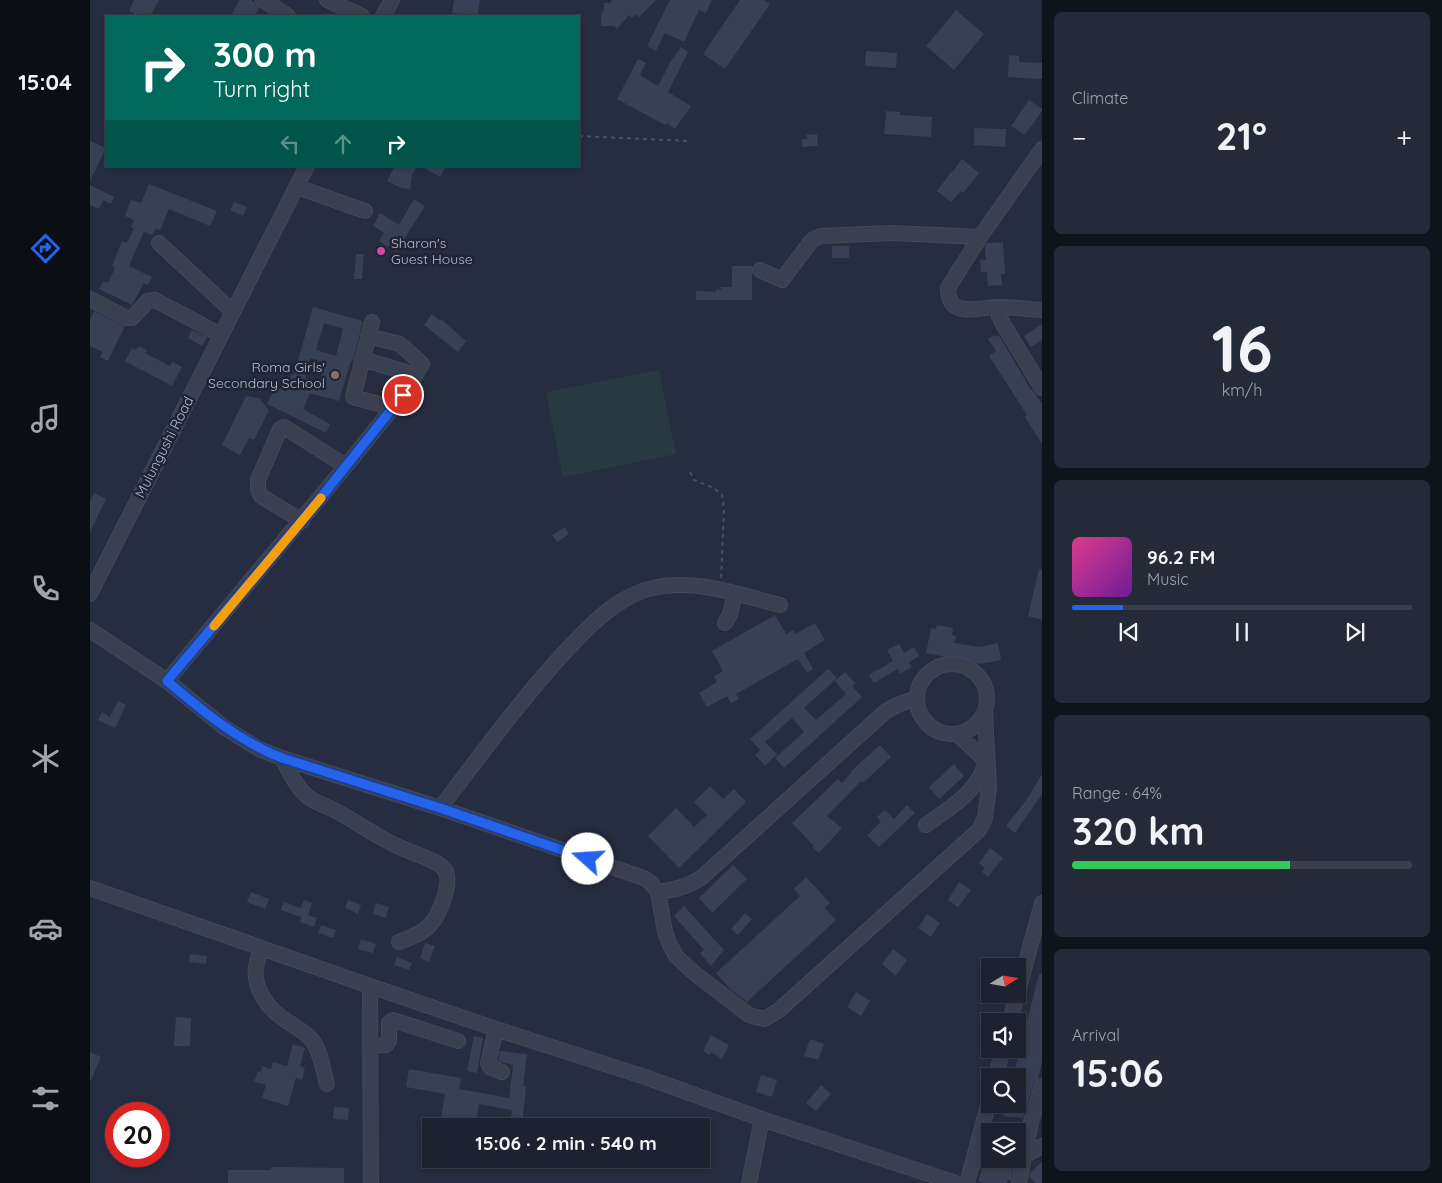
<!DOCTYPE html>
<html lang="en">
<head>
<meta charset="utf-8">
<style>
  body { margin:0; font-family:Quicksand,sans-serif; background:#252a38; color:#f1f3f6; height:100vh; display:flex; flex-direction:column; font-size:19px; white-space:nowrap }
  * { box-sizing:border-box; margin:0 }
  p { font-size:16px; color:#a0a4ab }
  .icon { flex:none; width:28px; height:28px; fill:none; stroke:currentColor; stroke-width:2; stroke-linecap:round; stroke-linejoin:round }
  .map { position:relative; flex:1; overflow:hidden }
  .panel { display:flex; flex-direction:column; gap:12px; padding:12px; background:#0f131a; width:400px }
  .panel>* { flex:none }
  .top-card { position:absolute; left:15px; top:15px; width:475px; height:152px; border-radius:0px; box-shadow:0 2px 8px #0003,0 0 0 1px #3a3f4c; background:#00695c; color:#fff; overflow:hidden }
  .needle { width:32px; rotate:79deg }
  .buttons { position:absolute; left:891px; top:958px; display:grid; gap:10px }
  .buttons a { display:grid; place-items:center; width:45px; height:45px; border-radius:0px; background:#1c2230; box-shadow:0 2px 8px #0003,0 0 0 1px #3a3f4c; font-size:25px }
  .speed { position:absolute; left:15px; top:1102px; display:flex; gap:10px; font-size:25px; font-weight:700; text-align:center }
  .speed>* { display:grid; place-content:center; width:65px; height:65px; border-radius:50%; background:#1c2230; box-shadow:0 2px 8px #0003,0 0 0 1px #3a3f4c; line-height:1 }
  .speed .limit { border:8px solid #d22; background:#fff; color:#111 }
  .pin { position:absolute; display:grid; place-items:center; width:42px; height:42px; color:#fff; margin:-21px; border:2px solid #fff; border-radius:50%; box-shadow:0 1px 5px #0007 }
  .me { position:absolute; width:55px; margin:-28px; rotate:289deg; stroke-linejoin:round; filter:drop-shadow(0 0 4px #0008) }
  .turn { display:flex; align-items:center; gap:18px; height:105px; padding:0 25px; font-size:22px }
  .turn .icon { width:65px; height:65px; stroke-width:2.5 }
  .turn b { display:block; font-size:35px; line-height:42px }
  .lanes { display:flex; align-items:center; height:48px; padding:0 25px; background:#0003; justify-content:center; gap:25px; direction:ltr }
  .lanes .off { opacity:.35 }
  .big { font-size:38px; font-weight:700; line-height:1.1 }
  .panel .tile { flex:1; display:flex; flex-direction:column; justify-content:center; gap:8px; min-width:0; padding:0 18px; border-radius:8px; background:#252a38 }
  .panel .dial { align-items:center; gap:0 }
  .dial b { font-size:65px; line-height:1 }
  .song { display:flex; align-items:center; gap:15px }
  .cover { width:60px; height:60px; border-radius:8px; background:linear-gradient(135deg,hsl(330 70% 55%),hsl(280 70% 35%)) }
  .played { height:5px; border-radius:2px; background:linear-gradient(90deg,#2563eb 15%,#3a3f4c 15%) }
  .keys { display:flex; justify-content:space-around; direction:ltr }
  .heat { display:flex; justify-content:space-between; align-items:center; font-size:28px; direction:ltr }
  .charge { height:8px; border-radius:4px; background:linear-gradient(90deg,#34c759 64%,#3a3f4c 0) }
  .trip { position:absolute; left:332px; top:1118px; width:288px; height:50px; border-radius:0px; background:#1c2230; box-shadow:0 2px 8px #0003,0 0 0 1px #3a3f4c; font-weight:700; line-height:50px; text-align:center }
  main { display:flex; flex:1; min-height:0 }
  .menu { display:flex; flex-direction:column; width:90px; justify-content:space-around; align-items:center; background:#0b0e13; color:#a0a4ab }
  .menu .icon { width:35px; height:35px }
  .menu .on { color:#2563eb }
  .menu b { font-size:22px; color:#f1f3f6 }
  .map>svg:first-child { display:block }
  .green { fill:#283a41 }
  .building { fill:#384056; fill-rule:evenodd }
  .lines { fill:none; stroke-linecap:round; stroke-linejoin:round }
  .minor-casing { stroke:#444859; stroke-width:16 }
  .path { stroke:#415359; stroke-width:2; stroke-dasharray:4 4; stroke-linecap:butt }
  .minor { stroke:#3a4050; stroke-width:14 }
  .route-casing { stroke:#184099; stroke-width:12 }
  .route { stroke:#2563eb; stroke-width:9 }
  .slow { stroke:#f59e0b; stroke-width:9 }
  .hotel-dot { fill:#d1479c; stroke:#1f2435; stroke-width:2 }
  .education-dot { fill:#8d6e63; stroke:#1f2435; stroke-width:2 }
  .labels { text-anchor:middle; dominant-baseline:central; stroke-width:5; stroke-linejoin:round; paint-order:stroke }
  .poi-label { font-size:14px; fill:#b7bbcb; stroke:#1f2435; text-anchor:start }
  .street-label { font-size:14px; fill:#b7bbcb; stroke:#1f2435 }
</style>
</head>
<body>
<main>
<nav class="menu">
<b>15:04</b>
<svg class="icon on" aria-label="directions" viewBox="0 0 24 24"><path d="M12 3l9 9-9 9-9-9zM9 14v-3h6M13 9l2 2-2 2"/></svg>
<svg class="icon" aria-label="music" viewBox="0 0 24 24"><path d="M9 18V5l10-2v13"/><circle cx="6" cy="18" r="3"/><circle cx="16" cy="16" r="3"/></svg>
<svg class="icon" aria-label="phone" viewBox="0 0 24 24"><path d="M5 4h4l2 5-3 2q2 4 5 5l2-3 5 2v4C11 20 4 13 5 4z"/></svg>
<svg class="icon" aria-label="climate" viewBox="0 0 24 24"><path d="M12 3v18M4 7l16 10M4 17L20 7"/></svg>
<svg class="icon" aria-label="car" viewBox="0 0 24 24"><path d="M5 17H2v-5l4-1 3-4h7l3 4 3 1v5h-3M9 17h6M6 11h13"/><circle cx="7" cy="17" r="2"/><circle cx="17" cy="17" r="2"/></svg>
<svg class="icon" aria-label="filters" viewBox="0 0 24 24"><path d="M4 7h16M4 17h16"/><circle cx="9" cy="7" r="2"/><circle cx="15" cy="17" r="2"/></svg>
</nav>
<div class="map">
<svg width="952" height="1183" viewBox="0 0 952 1183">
  <rect width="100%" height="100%" fill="#262d40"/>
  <path class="green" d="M569,370L586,454L473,477L456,392Z"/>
  <path class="building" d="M44,0H69L60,16H43L45,14L39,11Z
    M149,0H161L165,2L169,8L165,16H141Z
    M364,0H390L388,16L362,13Z
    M522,0H566L549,17L546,14L542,18L539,15L527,29L524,26H511V14H513L512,11H514V3H520Z
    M580,0H622L616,13L609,10L594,42L575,33L566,51L557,46Z
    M650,0H674L680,4L635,69L613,54Z
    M866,10L894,34L864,70L836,46Z
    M591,47L598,52L578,92L601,106L585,129L577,123L575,125L527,99L548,59L556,63L550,75L568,86L581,61Z
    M776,51L807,53L806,68L775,66Z
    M919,55L929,56V62L952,63V79L918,77Z
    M939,100L952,109V111L935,135L921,126Z
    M796,111L810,112V115L842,117L841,137L794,134Z
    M884,128L916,129L915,147L884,145Z
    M727,134L728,146L712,147V139H717L716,135Z
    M0,141L16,148L0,181Z
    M872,159L889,173L873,193L871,191L861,202L847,191L861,172H862Z
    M305,166H327L322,175L320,189L311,188L297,181Z
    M331,166H356L350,177Z
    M59,184L127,211L120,226L79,209L70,230L65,229L62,235L54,232L39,266L62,277L58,285L54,283L42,305L9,289L13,281L18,283L25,268L22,266L32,241L37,243L44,228L41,227L44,220L35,216L41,200L51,203Z
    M0,185L24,197L21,204L13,200L9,209L0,205Z
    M324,199L335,206L306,252L289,241L294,233L283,226L290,213L309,225Z
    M144,202L157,207L153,216L140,210Z
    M913,242L915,274H911L912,285L898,286L897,272H891L890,260H896L895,245L897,243Z
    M742,246H759V258H742Z
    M266,254H274L272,279H264Z
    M642,266H662V300H606V291L626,292V289L631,290V287H642Z
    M223,307L273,321L263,361H261L249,401L220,393L213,409L240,424L236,433L177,404L186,386L196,392L201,374L204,375ZM234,323L253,329L246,356L226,350ZM220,358L235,363L230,382L215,378Z
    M4,311L35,326L18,361L10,357L13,352L0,346V320Z
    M342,314L350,321L351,319L376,341L368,352L334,325Z
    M952,324V340L941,347L934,336Z
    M102,330L117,337L112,346L98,338Z
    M905,335L907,337L909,335L941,390L942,389L952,404V444L935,417L937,415L899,356L906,351L898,339Z
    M49,346L57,350L55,353L80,366L82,362L92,367L82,386L35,361L42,348L46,350Z
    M329,386L335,391L319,409L315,406Z
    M156,396L169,398L179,410L164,440L159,438L150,455L132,445Z
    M4,493L16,499L0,532V501Z
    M475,527L479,534L467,542L462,535Z
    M949,569L952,570V620L938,616Z
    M685,615L696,634L703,630L705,634L725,623L735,640L714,653L723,669L717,673L708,659L646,694L649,699L641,703L637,696L617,707L609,693L627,682L624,676L633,671L622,651Z
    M847,625L863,628L862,635L866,636L864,643L890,647L908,643L911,660L891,664L836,653L841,628L846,629Z
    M809,644L814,653L824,647L829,656L819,662L822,667L810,674L808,669L784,683L779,675L803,661L797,650Z
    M738,669L747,678L714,708L726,720L756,694L745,681L755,672L765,683L762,686L772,697L694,768L685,758L714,732L702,718L675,742L687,754L675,766L665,755L670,750L660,739Z
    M28,701L36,705L25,728L8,720L12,712L20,717Z
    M790,745L801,757L773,783L771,781L737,816L752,828L729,853L722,847L724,846L702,823L748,779L752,783L762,772L761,771Z
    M864,764L874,776L849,799L839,787Z
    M952,774V794L925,833L916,826L937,799Z
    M620,786L633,799L644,789L656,802L589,868L558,836L586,808L604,827L617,815L604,802Z
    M817,805L825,813L789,847L777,835L791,822L787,817L795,810L804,819Z
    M900,848L913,858L898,877L892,872L895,868L889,863Z
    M643,865L657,879L622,913L609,898Z
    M716,877L740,903L735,908L746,920L657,1002L641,990L626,973L710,896L704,889Z
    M869,882L881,890L868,907L858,900Z
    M161,892L179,899L175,909L157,902Z
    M214,900L222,903L218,915L227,918L224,927L210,922L211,917L191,910L194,902L211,908Z
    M258,900L271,905L268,914L255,908Z
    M286,903L299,907L296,918L283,914Z
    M594,906L634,950L621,966L610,953L614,950L584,916Z
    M655,913L662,919L648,935L641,929Z
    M837,914L850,923L841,937L828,928Z
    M231,925L246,930L243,938L228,933Z
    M271,939L286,944L283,953L268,949Z
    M335,943L345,946L339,962L330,958Z
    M803,949L817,960L806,976L792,964Z
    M100,954L117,956L116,964L99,962Z
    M307,957L322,963L319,970L304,965Z
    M949,974H952V1061L948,1079L944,1083L933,1118L913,1116L915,1104H928V1076H923Z
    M766,992L780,1001L771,1016L757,1007Z
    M86,1017L101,1018L100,1046H84Z
    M621,1035L639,1045L632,1059L621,1052L620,1055L613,1051Z
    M384,1036L393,1038L387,1073L377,1071Z
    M720,1039L734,1044L728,1060L714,1056Z
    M203,1044L215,1048L210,1066L215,1068L212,1080L206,1078L198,1106L172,1098L176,1085L164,1082L168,1071L171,1072L172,1066L181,1069L183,1062L197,1066Z
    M410,1051L437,1054L433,1086H436L432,1126H420L422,1110L389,1104L386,1126H367L368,1121L351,1118L355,1094L316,1087L319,1069L371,1078L369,1089L419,1098L423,1065L408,1061Z
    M0,1052L11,1057L0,1082Z
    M671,1075L687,1080L682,1097L666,1092Z
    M731,1085L741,1094L726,1111L716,1103Z
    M244,1107L259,1108L258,1120L243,1119Z
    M390,1159L404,1160L403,1169L389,1168Z
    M896,1159L910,1164L911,1162L923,1166L921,1181L918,1180L917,1183H894L888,1181Z
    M952,1162V1183H946L939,1176L940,1173Z
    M181,1167L254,1168V1183H138V1170H181Z"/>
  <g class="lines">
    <defs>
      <path id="minor" d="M173,0L198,16
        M237,0L272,16
        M293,16L302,0
        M952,149L890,237L858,288C858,295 859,302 865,306C876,313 895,307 908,307C923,307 937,309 952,310
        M207,187L275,211
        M69,243L143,312
        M670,270L692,280L722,240L731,236L802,233L890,237
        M0,299L37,318H42L58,301L65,300L131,335
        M908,307L909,316L913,324L952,388
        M282,322L263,397L303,408
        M272,359L325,375
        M212,521L171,496L168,489V480L190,429L194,427L256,466
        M0,594L217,166
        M635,623L640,614L645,594
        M0,630L77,681L135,728L169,749L192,758L350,808L554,878L561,883L568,892L575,932L580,945L586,956L603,972L659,1015L674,1019L688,1011L889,830L895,818L899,788L895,712
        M827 699a35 35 0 1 1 70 0a35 35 0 1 1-70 0Z
        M77,681L256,466L313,395L332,364L310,344L278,336
        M867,734L896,761
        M192,758C199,771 206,787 217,796C226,804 238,806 248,812C270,824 291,840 314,849C325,854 348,860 355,870C363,883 349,916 339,926C331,934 319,938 309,942
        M350,808C390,756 429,702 473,654C491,635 510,614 532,601C542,595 552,590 563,588C605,578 650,595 690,605
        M836,825C859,808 887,793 895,764
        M0,888L280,986L281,1183
        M568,892C584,890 597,887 611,878L795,712L807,705L826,698
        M171,949C169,955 167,961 166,967C163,988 178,1009 194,1019C203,1026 215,1031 222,1040C231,1052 233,1070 237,1084
        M280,986L406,1029L555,1077L672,1119L866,1183
        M920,1021L952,903
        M406,1029L398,1063L400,1067L412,1072
        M280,1046L296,1045L299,1041V1023L303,1020L368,1041
        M906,1076L913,1049
        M934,1156L952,1146
        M659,1183L672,1119
        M877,1183L900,1098
        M929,1183L941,1122L952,1086"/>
    </defs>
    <use href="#minor" class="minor-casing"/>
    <path class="path" d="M489,136L599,141
      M600,472L604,480L624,488L632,495L634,509L631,579"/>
    <use href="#minor" class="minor"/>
  </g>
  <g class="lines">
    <defs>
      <path id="route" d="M313,395L212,521L77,681C114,712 147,740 192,758L350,808L498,859"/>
    </defs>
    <use href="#route" class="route-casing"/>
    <use href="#route" class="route"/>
    <path class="slow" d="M124,626L231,498"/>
  </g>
  <circle class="hotel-dot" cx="291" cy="251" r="5"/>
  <circle class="education-dot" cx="245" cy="375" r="5"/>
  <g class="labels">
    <g class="poi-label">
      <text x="301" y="243">Sharon's<tspan x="301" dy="16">Guest House</tspan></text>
      <text x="235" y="367" text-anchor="end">Roma Girls'<tspan x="235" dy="16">Secondary School</tspan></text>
    </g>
    <g class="street-label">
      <text transform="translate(74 447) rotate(-63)">Mulungushi Road</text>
    </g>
  </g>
</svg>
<div class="buttons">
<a><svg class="needle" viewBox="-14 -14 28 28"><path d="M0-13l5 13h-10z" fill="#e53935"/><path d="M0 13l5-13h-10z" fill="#a0a4ab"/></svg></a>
<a><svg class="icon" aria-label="sound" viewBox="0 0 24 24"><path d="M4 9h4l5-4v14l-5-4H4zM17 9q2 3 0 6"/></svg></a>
<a><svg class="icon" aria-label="search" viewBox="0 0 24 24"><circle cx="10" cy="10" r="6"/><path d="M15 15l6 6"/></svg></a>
<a><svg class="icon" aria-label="layers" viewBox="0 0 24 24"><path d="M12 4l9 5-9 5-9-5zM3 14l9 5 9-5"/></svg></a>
</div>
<div class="speed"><div class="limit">20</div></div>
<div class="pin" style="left:313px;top:395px;background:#d93025"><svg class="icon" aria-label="arrive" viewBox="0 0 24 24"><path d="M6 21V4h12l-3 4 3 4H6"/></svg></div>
<svg class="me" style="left:498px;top:859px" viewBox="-20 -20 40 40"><circle r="19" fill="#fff"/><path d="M0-13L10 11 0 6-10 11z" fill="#2563eb"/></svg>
<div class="trip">15:06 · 2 min · 540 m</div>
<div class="top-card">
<div class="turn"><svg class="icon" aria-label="right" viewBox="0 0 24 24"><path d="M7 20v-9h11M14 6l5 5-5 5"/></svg><div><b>300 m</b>Turn right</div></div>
<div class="lanes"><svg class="icon off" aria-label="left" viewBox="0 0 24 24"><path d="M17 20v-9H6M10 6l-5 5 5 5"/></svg><svg class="icon off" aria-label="ahead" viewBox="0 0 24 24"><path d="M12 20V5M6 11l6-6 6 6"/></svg><svg class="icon" aria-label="right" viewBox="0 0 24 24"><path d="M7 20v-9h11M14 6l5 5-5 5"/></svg></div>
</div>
</div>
<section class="panel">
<div class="tile"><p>Climate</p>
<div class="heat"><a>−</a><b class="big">21°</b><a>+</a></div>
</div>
<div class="tile dial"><b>16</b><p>km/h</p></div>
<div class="tile">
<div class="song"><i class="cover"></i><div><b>96.2 FM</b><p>Music</p></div></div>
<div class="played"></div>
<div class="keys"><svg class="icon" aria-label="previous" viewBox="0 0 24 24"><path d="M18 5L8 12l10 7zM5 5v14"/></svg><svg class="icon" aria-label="pause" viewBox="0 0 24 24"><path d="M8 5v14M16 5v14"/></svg><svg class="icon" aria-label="next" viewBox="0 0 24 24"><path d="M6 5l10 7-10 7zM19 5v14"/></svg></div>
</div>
<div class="tile"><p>Range · 64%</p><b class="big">320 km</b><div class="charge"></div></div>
<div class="tile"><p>Arrival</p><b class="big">15:06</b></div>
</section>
</main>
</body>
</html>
